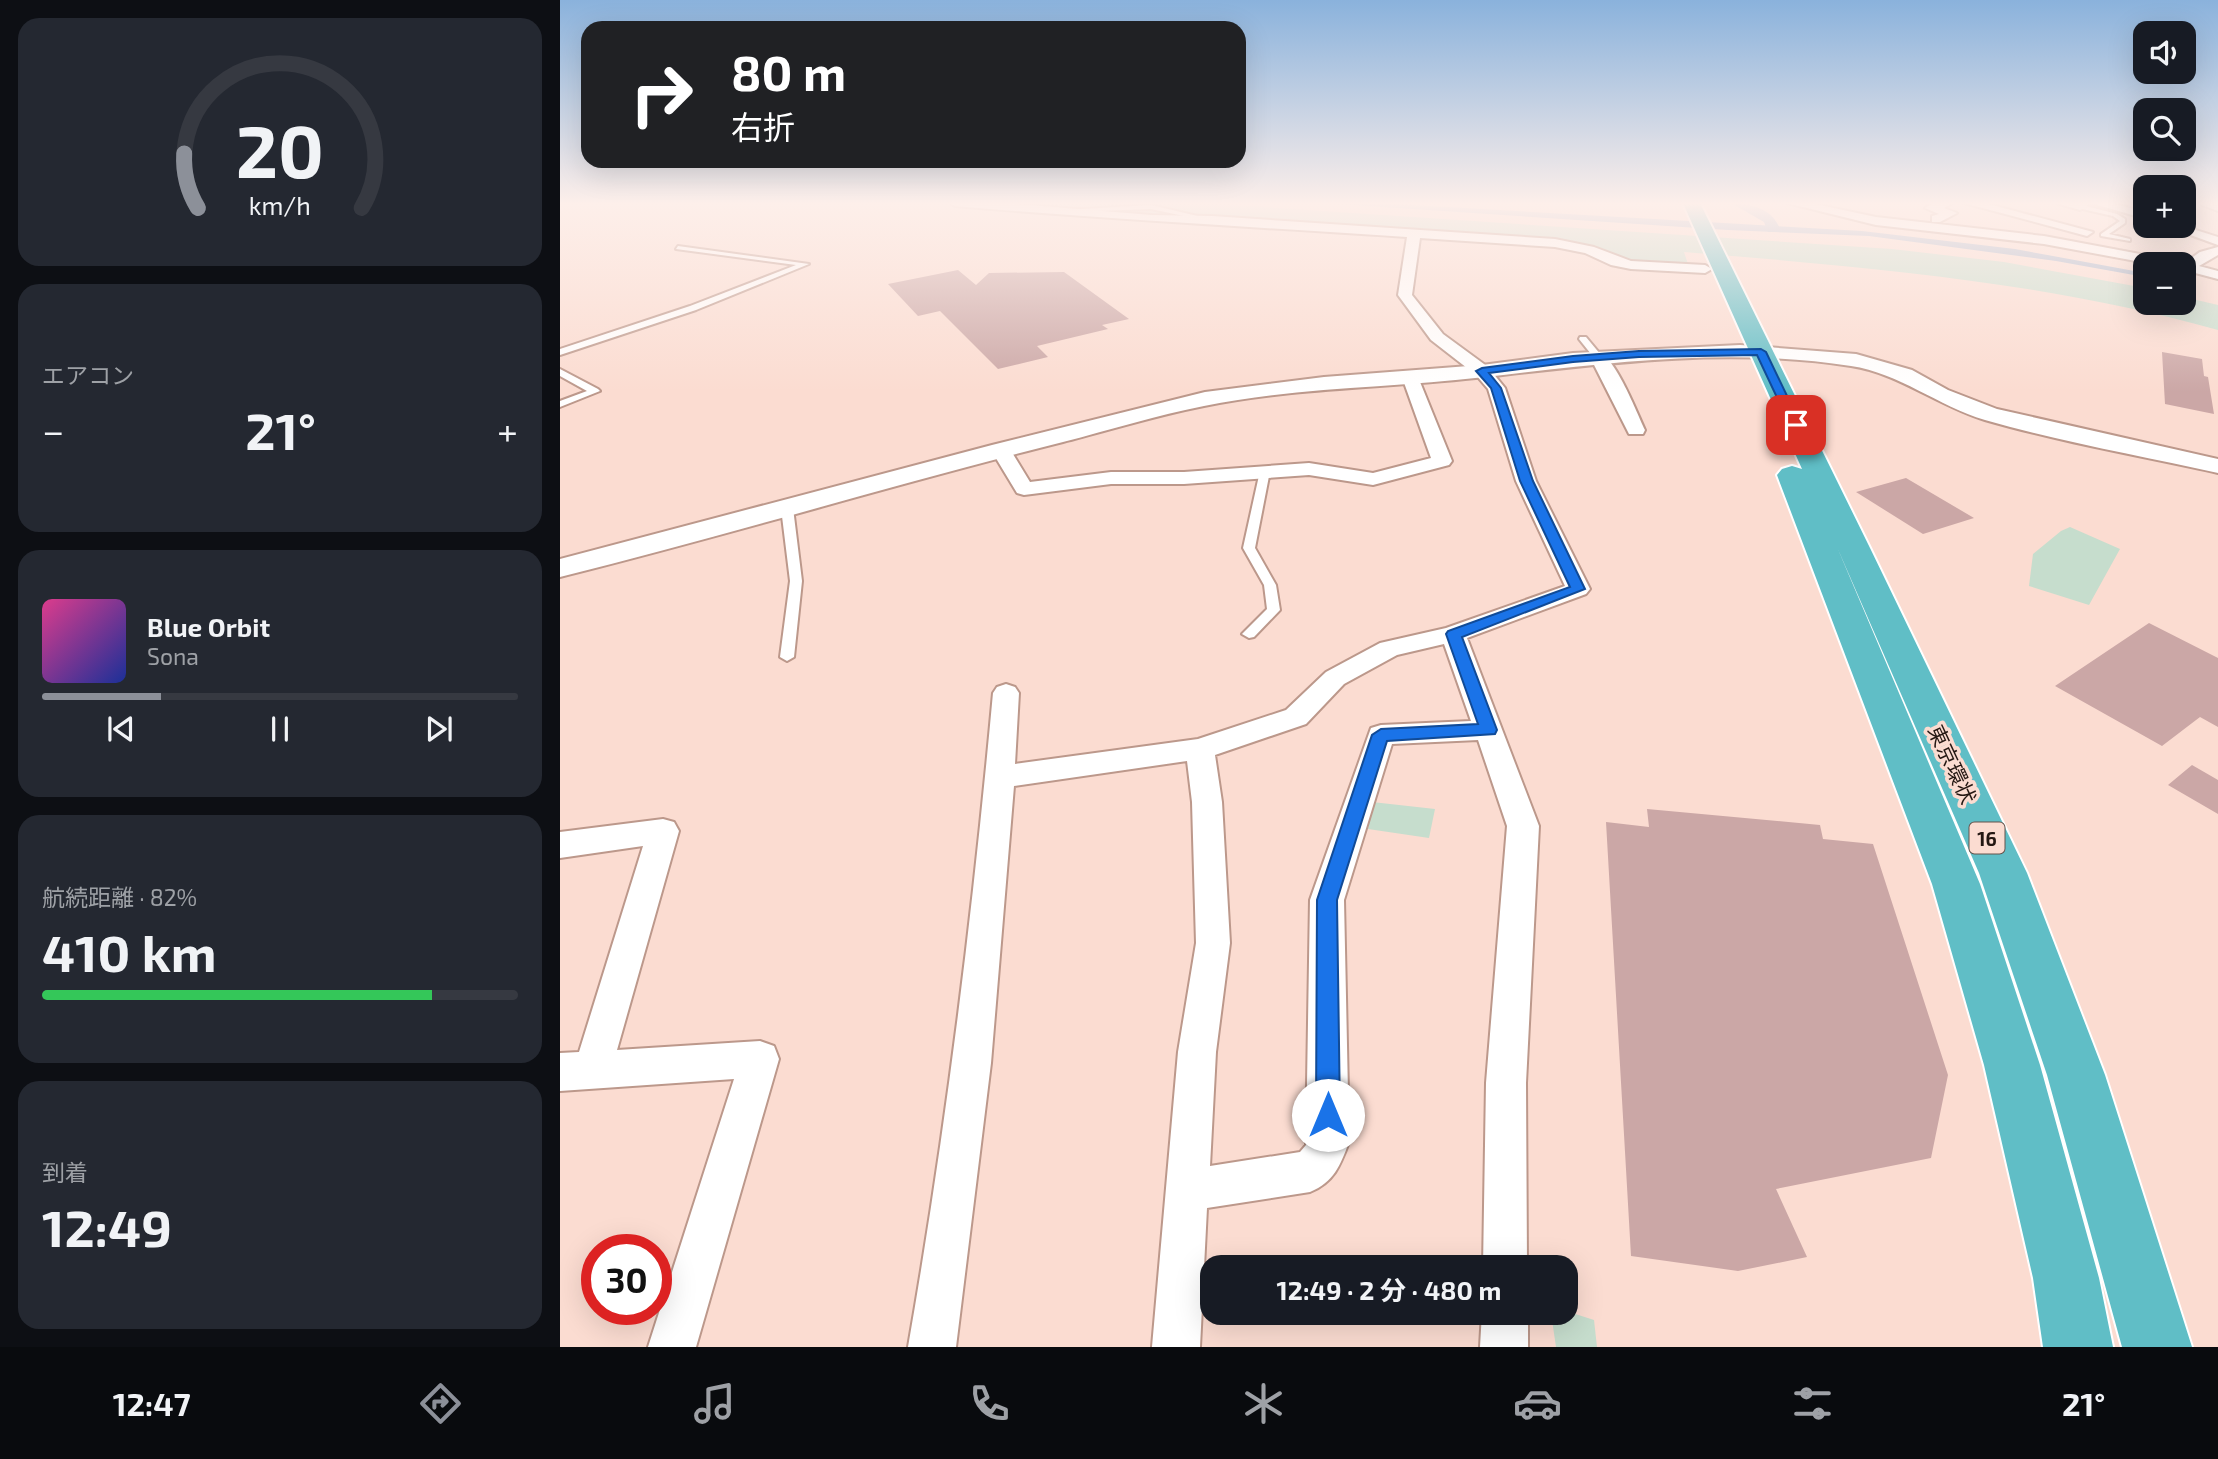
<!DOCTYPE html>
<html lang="ja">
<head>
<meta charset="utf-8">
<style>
  body { margin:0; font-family:"Exo 2","Noto Sans JP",sans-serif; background:#242831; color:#f1f3f6; height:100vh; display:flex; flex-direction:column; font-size:26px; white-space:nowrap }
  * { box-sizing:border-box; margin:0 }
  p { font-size:23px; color:#9ea1a6 }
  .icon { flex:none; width:38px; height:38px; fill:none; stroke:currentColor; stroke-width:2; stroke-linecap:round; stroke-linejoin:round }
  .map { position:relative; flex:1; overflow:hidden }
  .details { display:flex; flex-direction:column; gap:18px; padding:18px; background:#0d0f14; width:560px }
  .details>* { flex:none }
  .banner { position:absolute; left:21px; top:21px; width:665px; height:147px; border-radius:21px; box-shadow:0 7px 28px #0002; background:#202124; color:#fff; overflow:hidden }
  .buttons { position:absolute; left:1573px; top:21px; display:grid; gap:14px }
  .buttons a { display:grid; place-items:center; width:63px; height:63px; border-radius:14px; background:#171b24; box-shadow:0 7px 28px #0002; font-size:35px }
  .speed { position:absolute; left:21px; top:1234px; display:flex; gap:14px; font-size:35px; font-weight:700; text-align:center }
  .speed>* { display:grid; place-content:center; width:91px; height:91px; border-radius:50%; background:#171b24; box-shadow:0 7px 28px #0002; line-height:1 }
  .speed .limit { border:10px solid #d22; background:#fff; color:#111 }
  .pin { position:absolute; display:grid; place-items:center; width:60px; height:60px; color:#fff; margin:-30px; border-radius:14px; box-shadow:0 4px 10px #0006 }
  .me { position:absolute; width:77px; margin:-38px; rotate:0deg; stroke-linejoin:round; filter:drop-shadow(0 0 5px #0008) }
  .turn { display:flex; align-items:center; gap:24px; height:147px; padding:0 35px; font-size:32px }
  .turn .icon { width:91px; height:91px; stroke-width:2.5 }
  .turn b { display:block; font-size:49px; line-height:60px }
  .big { font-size:52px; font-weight:700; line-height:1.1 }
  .details .tile { flex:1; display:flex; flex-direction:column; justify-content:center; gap:10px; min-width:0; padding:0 24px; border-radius:21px; background:#242831 }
  .details .dial { align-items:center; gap:0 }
  .dial svg { height:182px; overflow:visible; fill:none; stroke:#363941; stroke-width:7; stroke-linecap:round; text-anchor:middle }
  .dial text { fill:#f1f3f6; stroke:none }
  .song { display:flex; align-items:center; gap:21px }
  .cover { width:84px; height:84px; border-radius:10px; background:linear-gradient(135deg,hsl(330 70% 55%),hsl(230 70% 35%)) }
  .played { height:7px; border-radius:4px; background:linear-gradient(90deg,#8c9099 25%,#363941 25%) }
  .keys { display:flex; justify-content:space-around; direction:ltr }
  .heat { display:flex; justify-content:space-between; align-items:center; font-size:38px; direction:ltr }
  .charge { height:10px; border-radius:5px; background:linear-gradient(90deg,#34c759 82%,#363941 0) }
  .trip { position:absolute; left:640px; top:1255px; width:378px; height:70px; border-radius:21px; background:#171b24; box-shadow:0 7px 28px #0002; font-weight:700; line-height:70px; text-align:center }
  .tabs { display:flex; height:112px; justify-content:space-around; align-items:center; background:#090b0e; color:#9ea1a6 }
  .tabs .icon { width:49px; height:49px }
  .tabs .current { color:#8c9099 }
  .tabs b { font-size:32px; color:#f1f3f6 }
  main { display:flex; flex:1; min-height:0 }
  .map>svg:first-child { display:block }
  .green { fill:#c6ddcd }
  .water { fill:#9eb0ca }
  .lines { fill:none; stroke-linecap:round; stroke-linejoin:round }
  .canal { fill:#9eb0ca; fill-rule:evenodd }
  .building { fill:#cba7a6 }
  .service-casing { stroke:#bc988b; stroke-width:4 }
  .minor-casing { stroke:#bc988b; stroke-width:4 }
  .tertiary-casing { stroke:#bc988b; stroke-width:4 }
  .trunk-casing { stroke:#fff; stroke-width:4 }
  .service { fill:#fff; fill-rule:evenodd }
  .minor { fill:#fff; fill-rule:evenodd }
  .tertiary { fill:#fff; fill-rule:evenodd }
  .trunk { fill:#60bec6; fill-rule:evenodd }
  .route { fill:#1a73e8; stroke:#114b97; stroke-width:2 }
  .labels { text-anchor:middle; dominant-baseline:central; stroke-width:7; stroke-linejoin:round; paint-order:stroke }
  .shield { fill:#fbdcd1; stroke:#64524b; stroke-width:2 }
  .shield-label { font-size:19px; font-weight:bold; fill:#241712 }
  .street-label { font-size:21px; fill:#241712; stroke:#fbdcd1 }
</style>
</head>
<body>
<main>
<section class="details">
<div class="tile dial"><svg viewBox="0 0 100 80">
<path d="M14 69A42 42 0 1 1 86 69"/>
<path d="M14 69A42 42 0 0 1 8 45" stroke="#8c9099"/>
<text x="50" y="56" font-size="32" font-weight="700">20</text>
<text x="50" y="72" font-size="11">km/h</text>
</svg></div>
<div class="tile"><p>エアコン</p>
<div class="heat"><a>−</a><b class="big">21°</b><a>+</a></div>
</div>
<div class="tile">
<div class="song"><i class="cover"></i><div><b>Blue Orbit</b><p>Sona</p></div></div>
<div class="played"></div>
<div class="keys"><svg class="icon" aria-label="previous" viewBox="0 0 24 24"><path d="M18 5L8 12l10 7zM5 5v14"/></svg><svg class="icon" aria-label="pause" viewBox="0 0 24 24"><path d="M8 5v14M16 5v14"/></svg><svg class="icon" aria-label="next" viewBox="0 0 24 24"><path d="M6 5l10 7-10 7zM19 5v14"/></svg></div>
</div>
<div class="tile"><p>航続距離 · 82%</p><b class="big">410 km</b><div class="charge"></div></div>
<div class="tile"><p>到着</p><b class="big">12:49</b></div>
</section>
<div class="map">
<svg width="1658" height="1347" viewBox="0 0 1658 1347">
  <rect width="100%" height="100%" fill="#fbdcd1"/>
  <path class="green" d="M415,203L658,204L1332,249L1444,262L1585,288L1586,303H1624V297L1658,305V330C1482,281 1305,267 1124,252L1129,267L1072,264L1025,247Z
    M1510,527L1560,549L1529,605L1469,586L1473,554L1501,531Z
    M812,802L875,809L869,838L808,829Z
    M1006,1311L1034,1320L1037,1347H996L991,1313Z"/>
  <path class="water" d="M762,203H819L1302,231L1455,249L1585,273V277L1496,261L1309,236L1168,230Z"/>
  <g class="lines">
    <path class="canal" d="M1171,203C1190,203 1213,209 1220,229L1218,232H1208L1204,222Z"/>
  </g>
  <path class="building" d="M398,270L416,285L429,273L504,272L569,319L542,325L548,329L477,346L488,357L438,369L380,311L358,316L328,284Z
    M1602,352L1642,359L1644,376L1648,377L1654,414L1605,404Z
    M1346,478L1414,518L1363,534L1296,492Z
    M1589,623L1658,658V727L1640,717L1602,746L1495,686Z
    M1632,765L1658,780V814L1608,785Z
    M1087,809L1260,825L1263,839L1313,844L1388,1075L1371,1158L1216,1189L1247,1257L1178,1271L1071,1256L1046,822L1089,827Z"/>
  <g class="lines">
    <defs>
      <path id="service" d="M1522,203H1531L1526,206L1557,214L1565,219V223L1549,234L1570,239V241L1541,236V234L1560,221L1553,216L1518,208V206Z
        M591,205L650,219L647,221L591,209L508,212L505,210Z
        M118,246L249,264L136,310L0,355V349L130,306L236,265L116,249Z
        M1020,337H1026L1041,355V359H1035L1019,339Z
        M0,369L38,389L40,391L0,407V401L27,391L0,376Z
        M705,468L710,471L695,548L716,585L720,610L694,637L689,638L682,634L707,609L704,585L683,548L700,471Z
        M227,505L233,508L242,581L234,657L227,661L220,657L230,581L221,508Z"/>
      <path id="minor" d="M390,203H442L592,215L652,216L995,239L1034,247L1071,261L1145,265L1152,269L1145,273L1071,269L1051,265L1025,253L995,247L860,238L852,295L883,334L928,367L945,388L976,481L1030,589L1026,594L907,638L979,826L966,1083L967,1267H923L926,1083L947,826L918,740L832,744L784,900L789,1142C780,1166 774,1182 750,1192L647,1208L640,1347H592L618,1052L636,943L632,802L627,761L454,786L431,1063L396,1347H348C386,1130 413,912 433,693L437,687L446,684L455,687L459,693L455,764L638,739L726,710L766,672L820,643L886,628L1005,586L956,481L928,389L916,375L871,340L838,295L847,237C696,227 546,219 395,206ZM884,644L911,721L821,725L811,728L750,900L746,1145L740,1152L650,1166L656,1052L670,943L662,802L655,755L746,724L784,684L837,655Z
        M1227,203H1250L1316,217L1484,236L1612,260L1619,264H1592L1484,244L1316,225Z
        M1374,203H1392L1384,208L1397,213L1380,222H1372V216L1379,214L1365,208Z
        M1404,203H1425L1533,232L1527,236Z
        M1496,203H1519L1526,207L1520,210Z
        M1531,203H1551L1586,212V219Z
        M1641,203L1658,204V211L1642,205Z
        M1606,226H1623L1658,237V245Z
        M1658,247V255L1639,266L1658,271V279L1624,270L1623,264L1640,252Z
        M1038,352C1055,356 1077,413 1085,430L1083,434H1069L1067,430L1030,357Z
        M850,372L858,377L892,461L889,465L813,485L749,475L624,484H551L464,495L457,493L431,450L441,444L448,446L470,482L551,472H624L749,463L813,473L871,458L842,377Z
        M103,819L114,822L119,831L57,1050L200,1041L214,1046L219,1059L136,1347H88L174,1079L0,1091V1053L19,1052L83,846L0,858V832Z
        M922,1312H968V1347H920Z"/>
      <path id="tertiary" d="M1180,345L1296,354L1352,370L1388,390L1437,409L1658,459V473C1581,456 1501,442 1425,420C1378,406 1339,373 1291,366C1169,347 1046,363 925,377C831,388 737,387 644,406C597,415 550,430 503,442C335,484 169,535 0,577V559L432,445L645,392L764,377L922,365L1013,353Z"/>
      <path id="trunk" d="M1123,203H1140L1310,548L1467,873L1545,1075L1632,1347H1562L1487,1075L1419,873L1277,547L1420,884L1480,1065L1539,1278L1553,1347H1483L1473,1278L1424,1065L1372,884L1217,475L1222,469L1232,466L1242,469Z"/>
    </defs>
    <use href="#service" class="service-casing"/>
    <use href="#minor" class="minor-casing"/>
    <use href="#tertiary" class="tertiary-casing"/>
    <use href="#trunk" class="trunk-casing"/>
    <use href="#service" class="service"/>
    <use href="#minor" class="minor"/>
    <use href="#tertiary" class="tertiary"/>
    <use href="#trunk" class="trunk"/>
  </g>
  <linearGradient id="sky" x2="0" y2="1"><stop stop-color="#8ab2dc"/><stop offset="0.52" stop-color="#fdefea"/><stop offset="1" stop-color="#fdefea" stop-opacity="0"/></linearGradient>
  <rect width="1658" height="392" fill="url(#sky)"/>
  <path class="route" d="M1201,349L1206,352L1241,425L1240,427L1230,425L1197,355L1079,357L1013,362L929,373L941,388L973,481L1025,589L902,637L937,730L935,734L827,741L777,900L780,1115L776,1124L768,1128L759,1124L756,1115L757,900L812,735L821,729L918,724L886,634L888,631L1010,587L960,481L931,388L916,371L922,368L1013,356L1079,351Z"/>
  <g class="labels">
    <rect class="shield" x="1409.5" y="822.5" width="35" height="31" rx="5"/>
    <g class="shield-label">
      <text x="1427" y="838">16</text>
    </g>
    <g class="street-label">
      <text transform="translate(1393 764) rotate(65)">東京環状</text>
    </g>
  </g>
</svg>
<div class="buttons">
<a><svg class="icon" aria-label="sound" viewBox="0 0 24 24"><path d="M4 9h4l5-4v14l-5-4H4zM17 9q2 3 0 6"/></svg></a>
<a><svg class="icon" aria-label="search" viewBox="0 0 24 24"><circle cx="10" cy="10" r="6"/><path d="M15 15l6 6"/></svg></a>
<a>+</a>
<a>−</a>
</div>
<div class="speed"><div class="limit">30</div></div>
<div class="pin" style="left:1236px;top:425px;background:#d93025"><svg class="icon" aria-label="arrive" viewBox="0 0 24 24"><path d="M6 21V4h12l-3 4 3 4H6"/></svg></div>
<svg class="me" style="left:768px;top:1115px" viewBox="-20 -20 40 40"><circle r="19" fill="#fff"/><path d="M0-13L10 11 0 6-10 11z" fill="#1a73e8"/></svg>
<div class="trip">12:49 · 2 分 · 480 m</div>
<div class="banner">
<div class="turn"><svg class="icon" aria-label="right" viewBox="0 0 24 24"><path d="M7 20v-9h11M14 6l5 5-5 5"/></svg><div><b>80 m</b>右折</div></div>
</div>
</div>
</main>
<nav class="tabs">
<b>12:47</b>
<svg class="icon current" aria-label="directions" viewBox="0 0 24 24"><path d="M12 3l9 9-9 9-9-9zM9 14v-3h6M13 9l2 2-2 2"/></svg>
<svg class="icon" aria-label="music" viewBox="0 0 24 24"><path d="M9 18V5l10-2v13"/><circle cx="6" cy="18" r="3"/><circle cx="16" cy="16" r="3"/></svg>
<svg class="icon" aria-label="phone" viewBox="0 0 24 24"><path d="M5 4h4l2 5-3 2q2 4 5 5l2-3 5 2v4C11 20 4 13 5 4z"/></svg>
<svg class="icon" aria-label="climate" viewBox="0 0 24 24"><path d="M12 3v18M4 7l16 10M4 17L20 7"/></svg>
<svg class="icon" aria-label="car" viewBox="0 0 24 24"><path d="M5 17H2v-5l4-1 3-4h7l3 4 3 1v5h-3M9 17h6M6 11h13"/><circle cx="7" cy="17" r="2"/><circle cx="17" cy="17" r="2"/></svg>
<svg class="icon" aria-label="filters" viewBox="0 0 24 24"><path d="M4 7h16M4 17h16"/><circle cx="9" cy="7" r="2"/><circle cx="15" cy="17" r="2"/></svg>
<b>21°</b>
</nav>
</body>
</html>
